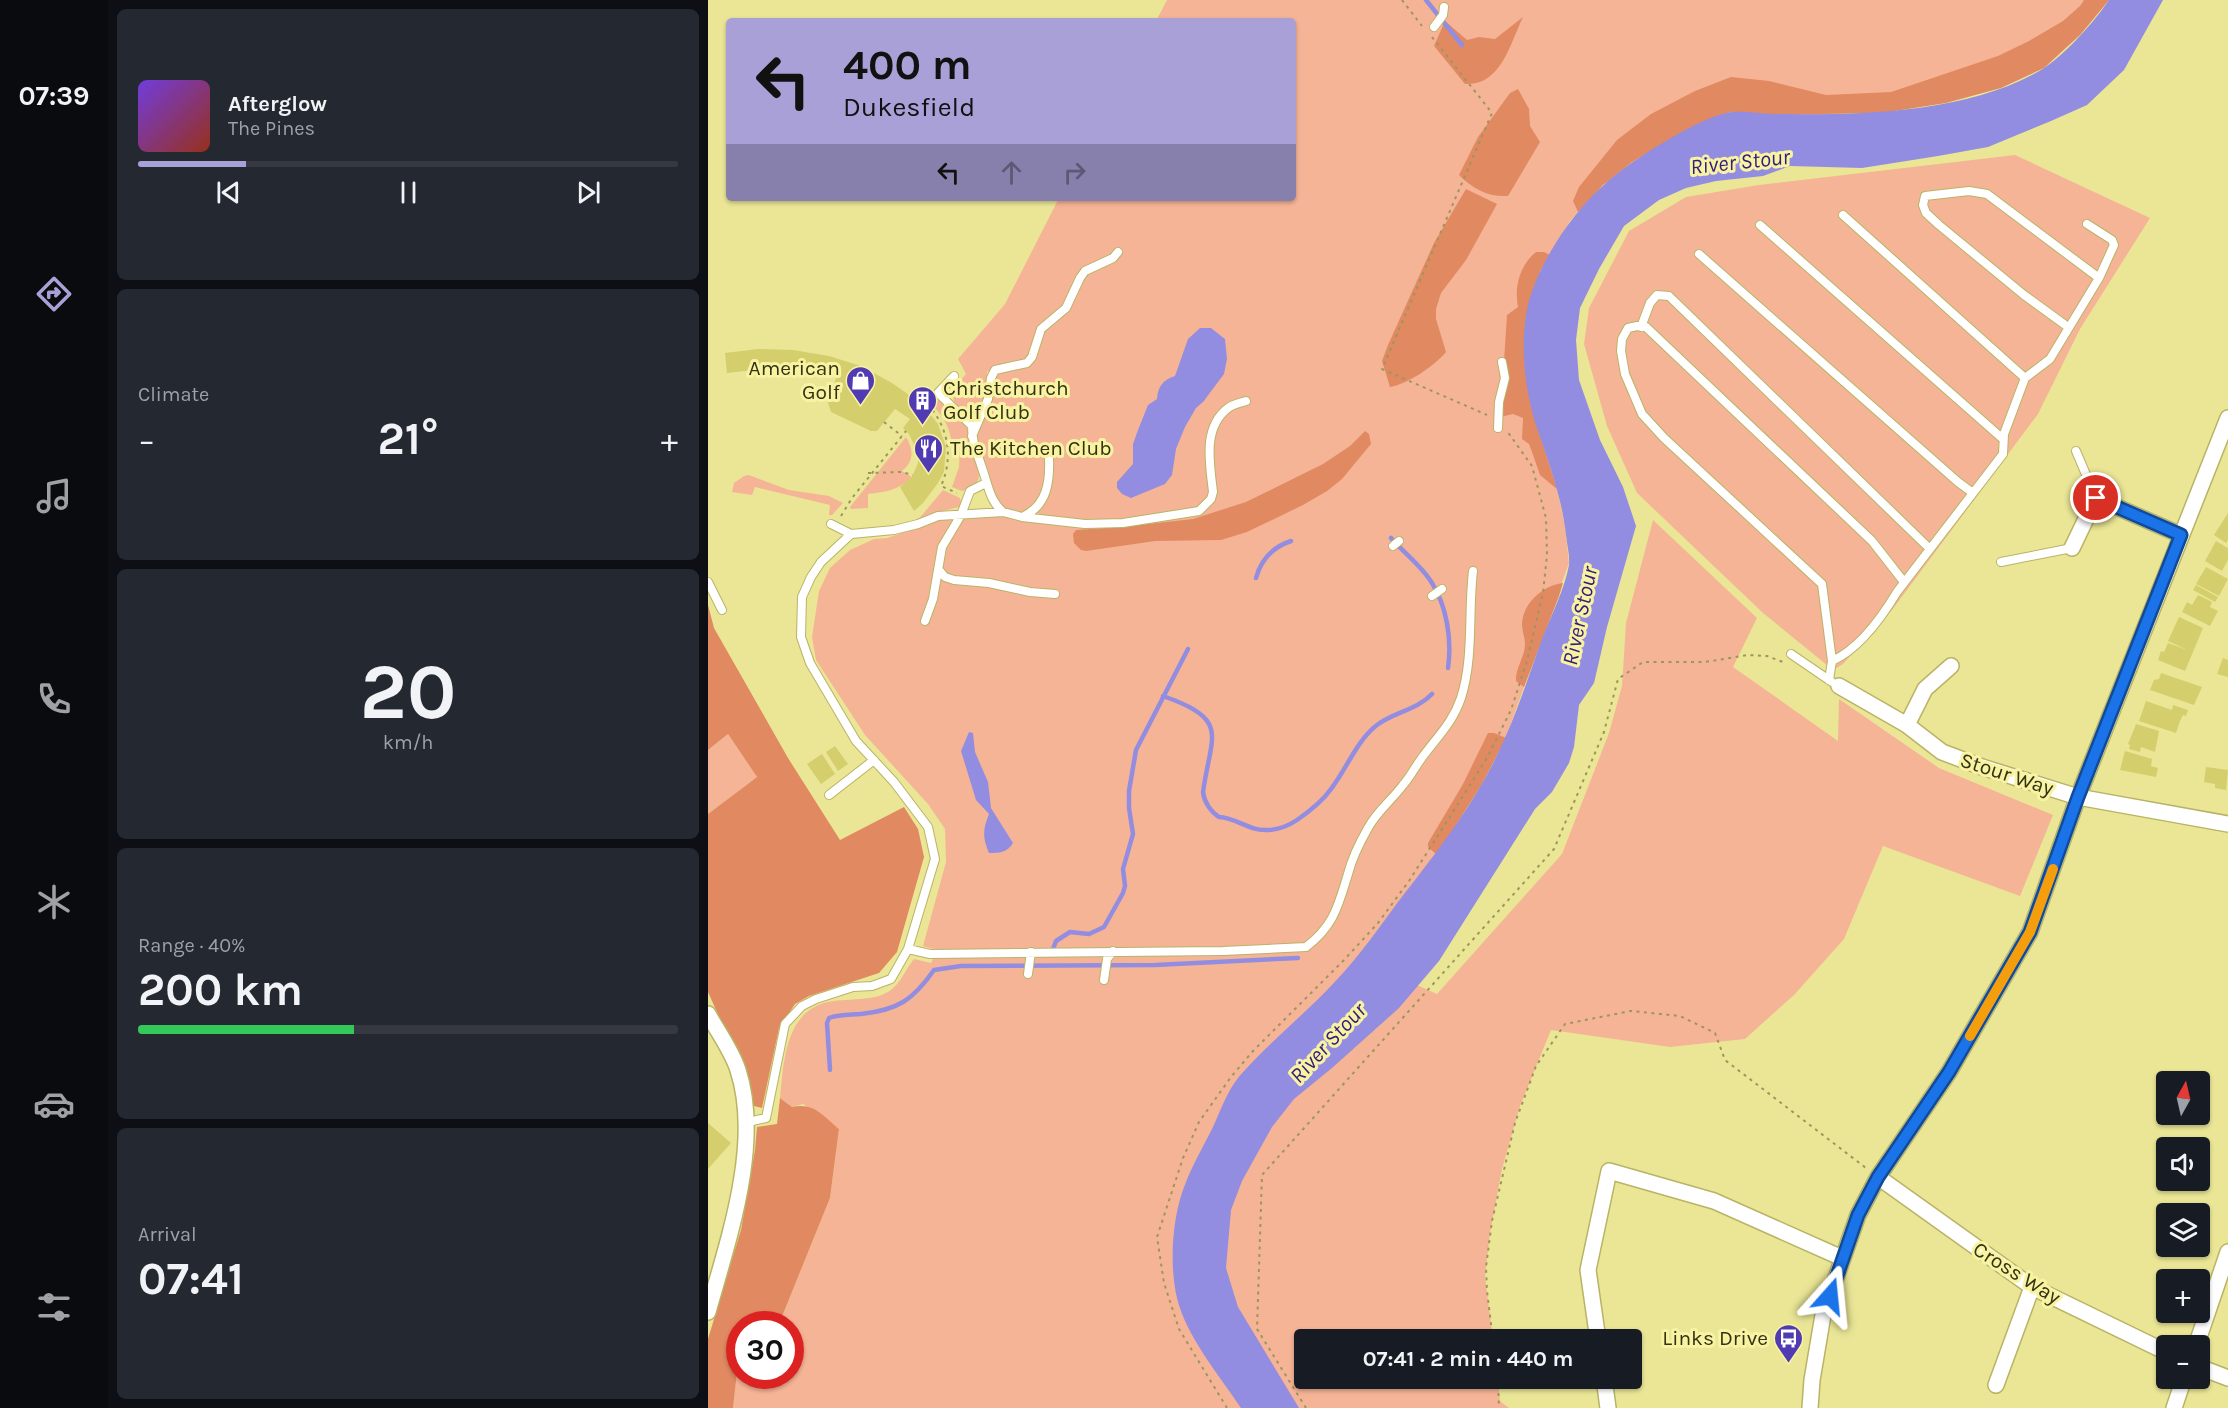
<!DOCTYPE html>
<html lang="en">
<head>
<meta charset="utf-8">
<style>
  body { margin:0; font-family:Karla,sans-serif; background:#242831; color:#f1f3f6; height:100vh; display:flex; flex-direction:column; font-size:22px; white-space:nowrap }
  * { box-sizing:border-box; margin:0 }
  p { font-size:20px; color:#9ea1a6 }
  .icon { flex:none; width:33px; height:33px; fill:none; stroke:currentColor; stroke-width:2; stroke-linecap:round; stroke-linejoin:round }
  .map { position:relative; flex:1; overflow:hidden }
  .sheet { display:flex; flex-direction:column; gap:9px; padding:9px; background:#0d0f14; width:600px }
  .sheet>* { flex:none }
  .guide { position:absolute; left:18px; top:18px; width:570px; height:183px; border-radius:6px; box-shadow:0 2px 4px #0004; background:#a9a0d8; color:#111; overflow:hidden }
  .needle { width:39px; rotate:8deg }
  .controls { position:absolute; left:1448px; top:1071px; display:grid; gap:12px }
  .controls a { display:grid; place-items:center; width:54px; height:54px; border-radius:6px; background:#171b24; box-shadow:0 2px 4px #0004; font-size:30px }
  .speed { position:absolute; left:18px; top:1311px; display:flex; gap:12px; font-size:30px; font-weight:700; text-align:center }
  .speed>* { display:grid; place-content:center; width:78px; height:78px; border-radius:50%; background:#171b24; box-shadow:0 2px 4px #0004; line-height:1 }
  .speed .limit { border:9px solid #d22; background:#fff; color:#111 }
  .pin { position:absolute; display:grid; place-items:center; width:51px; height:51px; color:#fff; margin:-26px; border:3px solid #fff; border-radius:50%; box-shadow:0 2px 6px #0007 }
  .me { position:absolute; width:66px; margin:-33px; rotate:18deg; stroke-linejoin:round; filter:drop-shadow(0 0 4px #0008) }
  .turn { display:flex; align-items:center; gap:21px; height:126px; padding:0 18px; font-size:27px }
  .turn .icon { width:78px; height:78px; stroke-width:2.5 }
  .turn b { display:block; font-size:42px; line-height:51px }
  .lanes { display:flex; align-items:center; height:57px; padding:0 18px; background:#0003; justify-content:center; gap:30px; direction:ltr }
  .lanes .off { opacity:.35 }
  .big { font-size:45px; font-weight:700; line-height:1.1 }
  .sheet .tile { flex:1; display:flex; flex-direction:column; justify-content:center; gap:9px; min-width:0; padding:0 21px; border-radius:9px; background:#242831 }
  .sheet .dial { align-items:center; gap:0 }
  .dial b { font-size:78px; line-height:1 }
  .song { display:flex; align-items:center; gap:18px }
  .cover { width:72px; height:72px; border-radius:9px; background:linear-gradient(135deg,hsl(260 70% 55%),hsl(10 70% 35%)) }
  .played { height:6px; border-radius:3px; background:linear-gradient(90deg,#a9a0d8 20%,#363941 20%) }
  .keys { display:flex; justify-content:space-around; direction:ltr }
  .heat { display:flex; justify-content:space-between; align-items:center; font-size:33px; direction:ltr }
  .charge { height:9px; border-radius:4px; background:linear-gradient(90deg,#34c759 40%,#363941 0) }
  .trip { position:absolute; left:586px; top:1329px; width:348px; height:60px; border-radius:6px; background:#171b24; box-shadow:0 2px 4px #0004; font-weight:700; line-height:60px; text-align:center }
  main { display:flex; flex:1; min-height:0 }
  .tabs { display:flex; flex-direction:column; width:108px; justify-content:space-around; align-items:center; background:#090b0e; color:#9ea1a6 }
  .tabs .icon { width:42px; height:42px }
  .tabs .active { color:#a9a0d8 }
  .tabs b { font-size:27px; color:#f1f3f6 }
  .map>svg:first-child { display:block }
  .green { fill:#f6b496 }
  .forest { fill:#e18961 }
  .water { fill:#928de0 }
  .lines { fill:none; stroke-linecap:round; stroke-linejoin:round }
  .stream { stroke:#928de0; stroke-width:4.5 }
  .building { fill:#d5ce6d }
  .lane-casing { stroke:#b9b465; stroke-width:10 }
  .street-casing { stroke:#b9b465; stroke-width:18 }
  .path { stroke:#9b975c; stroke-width:2; stroke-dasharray:3 4.5; stroke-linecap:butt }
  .lane { stroke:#fff; stroke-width:8 }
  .street { stroke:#fff; stroke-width:15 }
  .route-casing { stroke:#114b97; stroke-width:15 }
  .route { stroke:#1a73e8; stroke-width:10 }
  .slow { stroke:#f59e0b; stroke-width:10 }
  .labels { text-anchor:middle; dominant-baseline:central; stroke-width:6; stroke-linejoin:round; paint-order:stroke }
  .poi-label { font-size:21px; fill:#343211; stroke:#f8f3a3; text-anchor:end }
  .street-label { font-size:21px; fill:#343211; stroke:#f8f3a3 }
  .water-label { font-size:22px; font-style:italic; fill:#321c7c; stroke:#f8f3a3 }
</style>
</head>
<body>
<main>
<nav class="tabs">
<b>07:39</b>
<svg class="icon active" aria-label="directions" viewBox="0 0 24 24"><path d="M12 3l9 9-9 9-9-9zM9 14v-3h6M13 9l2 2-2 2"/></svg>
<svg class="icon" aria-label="music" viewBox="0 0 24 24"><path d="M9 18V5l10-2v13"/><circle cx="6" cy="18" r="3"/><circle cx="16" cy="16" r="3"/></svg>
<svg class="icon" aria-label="phone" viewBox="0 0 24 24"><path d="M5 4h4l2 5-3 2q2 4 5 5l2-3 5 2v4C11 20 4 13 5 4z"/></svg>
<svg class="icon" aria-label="climate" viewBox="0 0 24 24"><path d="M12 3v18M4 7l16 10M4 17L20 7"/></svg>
<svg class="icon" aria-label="car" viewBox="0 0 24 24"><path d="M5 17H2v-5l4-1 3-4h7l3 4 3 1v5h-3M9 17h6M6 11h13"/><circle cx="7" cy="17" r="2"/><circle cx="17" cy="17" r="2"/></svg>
<svg class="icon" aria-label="filters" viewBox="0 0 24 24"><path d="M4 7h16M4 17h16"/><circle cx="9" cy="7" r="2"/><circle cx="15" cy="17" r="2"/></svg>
</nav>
<section class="sheet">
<div class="tile">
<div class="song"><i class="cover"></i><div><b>Afterglow</b><p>The Pines</p></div></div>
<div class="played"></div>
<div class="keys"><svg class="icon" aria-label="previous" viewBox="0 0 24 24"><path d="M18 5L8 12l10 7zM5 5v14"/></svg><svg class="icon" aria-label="pause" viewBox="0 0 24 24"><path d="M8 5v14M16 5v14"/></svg><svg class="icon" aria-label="next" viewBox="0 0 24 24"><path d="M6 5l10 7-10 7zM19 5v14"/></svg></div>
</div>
<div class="tile"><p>Climate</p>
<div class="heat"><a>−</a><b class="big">21°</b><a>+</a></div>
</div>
<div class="tile dial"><b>20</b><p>km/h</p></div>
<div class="tile"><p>Range · 40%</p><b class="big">200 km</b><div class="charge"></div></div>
<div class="tile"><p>Arrival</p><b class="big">07:41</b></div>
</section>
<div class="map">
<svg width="1520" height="1408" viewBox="0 0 1520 1408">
  <rect width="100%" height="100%" fill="#eae696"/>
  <path class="green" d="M459,0H1401L1372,35L895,184L862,221L832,271L846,474L857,526L861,563L798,737L774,784L729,855L708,879L648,958L729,994L854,854L901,733L914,686L918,623L945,520L1049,618L1025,667L1130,741L1131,699L1231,768L1345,815L1312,896L1175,846L1136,939L1086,995L1037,1039L962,1047L843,1030L812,1106L794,1169L782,1233L777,1277L785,1339L597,1340V1378L790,1379L792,1401L801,1408H25L29,1371L31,1369L32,1376H82V1324H71L122,1198L131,1129L95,1104L84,1107L72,1098C76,1060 77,1008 125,1001C140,999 164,1000 176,994C192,987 196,971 206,959L223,963L229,950L215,946L238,862L237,829L220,804L157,735L108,660L104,637L111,591L122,568L142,550L166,539L179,538L242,517L267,518L302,511C280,499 275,465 268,442V434L284,404L285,378L294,371L293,365L279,372C280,389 275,407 259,415L247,405L243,390L258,374L250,359L297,304L351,198H585V21H448Z
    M1307,155L1442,218L1372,329L1330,414L1184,610L1135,664L1125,670L1055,613L929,493L899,426L876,344L881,308L921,231L978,197L1051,185Z
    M231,399L261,427C261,434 260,441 262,447C267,466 283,482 254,491L244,487L251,467L252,446L244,445C242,429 237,418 225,406Z
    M198,437C206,450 206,461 194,471L204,477C191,490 178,492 160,494V508L143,509L142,507Z
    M41,475L81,490L121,496L135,503L124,515H121L122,505L47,487L44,495L24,492L26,483L36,476Z
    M235,490L252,498L253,502L251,507L227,513L209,521Z
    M20,734L49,777L0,814V750Z"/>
  <path class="forest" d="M1376,0H1401L1372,35L1336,68L1293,88L1238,103L1174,113L1059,115L1022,112L980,129L924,162L895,185L870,212L865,201L871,187L909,140L943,114L987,91L1023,77L1061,81L1118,95L1183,92L1290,56L1321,41L1355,21L1372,6Z
    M815,17C802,44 793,86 757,84L726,46L737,21L759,40L771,37L787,39Z
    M810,89L821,109L822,126L832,142L800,196C780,197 765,189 751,175L770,137L802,93Z
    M758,189L789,204L758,260L733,293L728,309V319L738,352C726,366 700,384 682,387L674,361L680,345L726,243Z
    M828,252H836L842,255L832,271L828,423L849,489L832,475L824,452L821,444L814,439L815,418L805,414L792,417L800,377V369L796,361L799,315L810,307C806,286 812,265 828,252Z
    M657,431L661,434L663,444L634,479L619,491L595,505L539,532L513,540L447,541L378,551L373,550L366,543L365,534L368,530L414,527L485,519L538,502L615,464L642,446Z
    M855,583L851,596L816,687L808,681C807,668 817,657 817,644C817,637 814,631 814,625C814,604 835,585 855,583Z
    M0,605L6,628L80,758L132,840L196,807L210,829L216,857L189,952L171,973L101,996L87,1004L71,1028L54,1108L42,1105L34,1068L0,992V814L49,777L20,734L0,750Z
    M780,733H786L798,738L774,784L729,855L720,847V843L755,784Z
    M72,1098L84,1107C106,1102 115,1116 131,1129L122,1198L71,1324H32L31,1369L29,1372L25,1408H0V1339L33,1230L47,1150L49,1127L69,1124Z"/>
  <path class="water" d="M1401,0H1455L1416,70L1379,105L1343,121L1280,147L1230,156L1154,168L1082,166L1055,176L1008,181L978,188L951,200L916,226L891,269L872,308L868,340L871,380L892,440L915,487L928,526L899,627L886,683L871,705L866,747L861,763L844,792L827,809L731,961L691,1008L624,1068L586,1099L564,1127L534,1181L523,1210L518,1268L530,1307L591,1408H533C511,1375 478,1336 469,1298C461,1264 464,1215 478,1182C485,1164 495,1147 504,1129C514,1108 520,1087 537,1070C568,1036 604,1008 635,973C661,944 682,911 707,880C741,836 774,791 796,740C811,707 822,672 834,639C843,616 857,588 861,565C862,556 859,545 858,535C854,499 842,466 830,431C818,396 812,353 818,315C825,270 863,213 898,183C921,162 995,114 1025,112C1038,111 1052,114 1065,114C1150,115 1257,114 1333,70C1355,57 1387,21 1401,0Z
    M492,328H503L517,339L519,359L516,374L495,402L488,408L477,427L468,449L464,475L457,484L423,498L414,494L409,488V482L425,464V444L430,430L440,405L449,399C450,386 455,380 467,376L480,339Z
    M261,732L265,733L267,752L280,782L283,808L305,843C299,853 291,853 281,853C274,837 275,829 281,814L268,800L253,751Z"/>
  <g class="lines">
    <path class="stream" d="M718,0L754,45
      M683,538C696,553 714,566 724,583C739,607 744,640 740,668
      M548,578C553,560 565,547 583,541
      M455,696C523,720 503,734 495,792C496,802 503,812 511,817C529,818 541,831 559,830C571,830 580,826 589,820C602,811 614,802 623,789C638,770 649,740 669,725C686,712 709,710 724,694
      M345,949L348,941L362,932L381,934L396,927L415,893L417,886L415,869L425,834L421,808V791L428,750L480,649
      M122,1070L119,1023L121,1018C132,1014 142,1015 153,1014C190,1010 205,1000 226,970L253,966L447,965L590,958"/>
  </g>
  <path class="building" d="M50,349L85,350L121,356L153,366L184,383L214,404L230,424L238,447L236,472L230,483L215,503L206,511L192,487L204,477L210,463V444L206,445L201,434L195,428L202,419L187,409L169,431H163L123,412L120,403L129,375L116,371L85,366L52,365L45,366L46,370L19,373L17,353Z
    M1520,513V540L1518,543L1506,535Z
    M1508,541L1520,548V560L1514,571L1497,561Z
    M1498,567L1520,579L1511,596L1488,584Z
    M1488,585L1510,597L1507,602L1485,590Z
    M1490,595L1504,602L1502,607L1510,611L1502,626L1474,612L1479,602L1484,605Z
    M1471,617L1495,628L1477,671L1450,660L1453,651L1456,652L1460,643L1479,650L1460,641Z
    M1515,658L1520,660V677L1509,674Z
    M1453,673L1494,687L1486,705L1442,690L1446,680L1451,679Z
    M1438,701L1464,710L1465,705L1480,710L1478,716L1475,715L1472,721L1468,733L1431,721Z
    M1428,724L1451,731L1447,752L1433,747L1432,752L1421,749L1422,745L1420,744Z
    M127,746L140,764L130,771L118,752Z
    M1417,751L1444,759L1443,766L1450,768L1448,777L1412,770Z
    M114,754L127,774L113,784L99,764Z
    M1498,767L1520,770L1518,790L1507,788V784L1496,782Z
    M0,1123L23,1143L0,1169Z"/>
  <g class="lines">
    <defs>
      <path id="lane" d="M726,27L735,15L736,7
        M1135,215L1317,378
        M1052,225L1295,439
        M991,254L1250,482L1265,493
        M933,327L942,303L949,295L961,296L1222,549
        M1360,327L1316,295L1231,225L1218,213L1215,205L1217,196L1261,191L1279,194L1391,278
        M246,376L230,393L264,426C264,444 269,452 274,468C280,484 281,500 295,512
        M790,428L791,402L797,378L794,362
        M264,436L280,399L283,378L287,370L319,363L324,357L333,329L358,308L372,278L377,271L405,258L410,252
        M1368,451L1388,498
        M316,516C339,505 342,482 341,458
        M123,524L143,534
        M685,546L691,541
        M1293,562L1364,548
        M231,570L237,577L246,580L281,583L322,592L347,594
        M0,582L14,610
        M724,596L734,589
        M217,621L225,599L234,547L253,515L262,491L278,483
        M1083,654L1124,682
        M1124,661L1114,584L956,438L934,414L917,374L913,351L914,339L920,328L929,326L938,327L1164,541L1196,582
        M1121,680L1124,661C1151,649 1174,617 1189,592L1295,454L1296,434L1317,378L1342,359L1391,278L1406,245L1404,240L1379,224
        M121,795L166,760
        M200,949L222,954L515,951L598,947C626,926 630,906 640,874C644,858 652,842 660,828C669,811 684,800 695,785C703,776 708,765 716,755C730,736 745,722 753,698C766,657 760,613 765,571
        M320,974L323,952
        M396,980L399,959L405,951
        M40,1122L58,1118L77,1024L94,1006L108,999L145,987L164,986L183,979L200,949L227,859L220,827L186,782L148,741L102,663L93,637L94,597L103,577L113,562L143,534L186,530L210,524L230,516L295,512L314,517L377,524L415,523L491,511L503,499L505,492C502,464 494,428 520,408C525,404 532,403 538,401"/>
      <path id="street" d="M1364,548L1388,498L1473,535
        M1131,686L1199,725L1234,752L1274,767L1370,797L1520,824
        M1199,725L1217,689L1243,666
        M0,1014C10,1032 24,1051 30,1070C54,1144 20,1240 0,1312
        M1170,1177L1324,1287L1458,1352
        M890,1340L880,1270L901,1171L1006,1201L1134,1258
        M1488,1346L1520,1252
        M1491,1367L1520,1378
        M896,1378L900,1408
        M1288,1385L1324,1287
        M1102,1408L1104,1380L1115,1315L1150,1215L1170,1177L1241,1072L1322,932L1370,797L1520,418
        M1466,1408L1476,1378"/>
    </defs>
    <use href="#lane" class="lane-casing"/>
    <use href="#street" class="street-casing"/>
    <path class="path" d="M694,0L714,26
      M724,37L784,113L674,369L779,415
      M220,404C240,428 246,456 233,486L249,493
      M176,422L194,436
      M160,473L193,472L205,475
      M133,516L144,498L198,431
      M785,1340L779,1291L778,1267L784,1221L807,1123L828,1066L857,1024L923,1011L972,1016L1007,1033L1017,1060L1158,1168
      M790,1378L791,1408
      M519,1408L471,1329L456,1283L449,1237L475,1158L491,1122L523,1077L545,1051L637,959L670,923L701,881L779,758L803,710L819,661L835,593L839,555L838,518L824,466L799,431
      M598,1408L549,1329L554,1175L846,849L896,732L910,679L935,662H997L1040,655L1059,656L1075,662"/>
    <use href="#lane" class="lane"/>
    <use href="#street" class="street"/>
  </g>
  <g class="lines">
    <defs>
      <path id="route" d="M1122,1296L1150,1215L1170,1177L1241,1072L1322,932L1370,797L1473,535L1388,498"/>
    </defs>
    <use href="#route" class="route-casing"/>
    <use href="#route" class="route"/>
    <path class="slow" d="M1262,1036L1322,932L1345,869"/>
  </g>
  <defs>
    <symbol id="shop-pin" viewBox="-11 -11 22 30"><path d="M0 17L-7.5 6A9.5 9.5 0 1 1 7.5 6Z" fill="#513bb3" stroke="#f8f3a3"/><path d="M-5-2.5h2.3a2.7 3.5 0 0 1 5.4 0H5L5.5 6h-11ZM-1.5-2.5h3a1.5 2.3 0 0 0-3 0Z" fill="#fff"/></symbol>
    <symbol id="building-pin" viewBox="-11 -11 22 30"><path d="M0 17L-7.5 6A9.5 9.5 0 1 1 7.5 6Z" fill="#513bb3" stroke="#f8f3a3"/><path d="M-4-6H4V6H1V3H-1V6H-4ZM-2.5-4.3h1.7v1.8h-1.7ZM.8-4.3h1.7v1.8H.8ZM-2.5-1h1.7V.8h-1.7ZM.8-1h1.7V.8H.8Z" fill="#fff"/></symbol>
    <symbol id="restaurant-pin" viewBox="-11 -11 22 30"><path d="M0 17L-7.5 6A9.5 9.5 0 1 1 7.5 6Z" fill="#513bb3" stroke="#f8f3a3"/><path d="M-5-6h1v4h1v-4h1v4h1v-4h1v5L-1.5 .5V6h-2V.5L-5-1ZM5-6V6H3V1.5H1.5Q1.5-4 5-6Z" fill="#fff"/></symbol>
    <symbol id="bus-pin" viewBox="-11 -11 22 30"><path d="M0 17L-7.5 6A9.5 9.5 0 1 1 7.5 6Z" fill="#513bb3" stroke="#f8f3a3"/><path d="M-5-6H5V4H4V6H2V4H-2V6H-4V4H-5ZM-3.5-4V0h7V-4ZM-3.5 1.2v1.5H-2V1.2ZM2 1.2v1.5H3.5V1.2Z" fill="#fff"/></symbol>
  </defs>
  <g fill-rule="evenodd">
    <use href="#shop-pin" x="136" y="364" width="33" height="45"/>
    <use href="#building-pin" x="198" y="384" width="33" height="45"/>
    <use href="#restaurant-pin" x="204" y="432" width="33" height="45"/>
    <use href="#bus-pin" x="1064" y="1322" width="33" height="45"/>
  </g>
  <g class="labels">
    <g class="poi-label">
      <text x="132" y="368">American<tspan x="132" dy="24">Golf</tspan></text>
      <text x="235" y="388" text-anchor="start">Christchurch<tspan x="235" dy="24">Golf Club</tspan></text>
      <text x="242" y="448" text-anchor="start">The Kitchen Club</text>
      <text x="1060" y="1338">Links Drive</text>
    </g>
    <g class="street-label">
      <text transform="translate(1299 774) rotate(18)">Stour Way</text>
      <text transform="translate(1309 1273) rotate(32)">Cross Way</text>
    </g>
    <g class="water-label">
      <text transform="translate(1032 162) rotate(-6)">River Stour</text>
      <text transform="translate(872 616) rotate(-78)">River Stour</text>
      <text transform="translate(620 1043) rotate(-47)">River Stour</text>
    </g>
  </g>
</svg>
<div class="controls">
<a><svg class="needle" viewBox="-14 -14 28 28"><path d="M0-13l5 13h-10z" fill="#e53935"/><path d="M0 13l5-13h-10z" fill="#9ea1a6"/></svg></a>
<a><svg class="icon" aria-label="sound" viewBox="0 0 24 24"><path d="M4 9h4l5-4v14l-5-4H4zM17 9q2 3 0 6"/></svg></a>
<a><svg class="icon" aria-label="layers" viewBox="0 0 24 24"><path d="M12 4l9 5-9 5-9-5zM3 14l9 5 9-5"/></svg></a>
<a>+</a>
<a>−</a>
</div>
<div class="speed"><div class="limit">30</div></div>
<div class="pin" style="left:1388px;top:498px;background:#d93025"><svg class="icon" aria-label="arrive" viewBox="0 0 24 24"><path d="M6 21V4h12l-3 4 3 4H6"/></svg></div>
<svg class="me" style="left:1122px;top:1296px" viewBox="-20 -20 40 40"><path d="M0-17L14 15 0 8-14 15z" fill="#1a73e8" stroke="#fff" stroke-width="4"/></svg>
<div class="trip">07:41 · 2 min · 440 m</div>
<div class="guide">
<div class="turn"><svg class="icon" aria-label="left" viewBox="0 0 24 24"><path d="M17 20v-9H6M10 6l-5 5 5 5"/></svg><div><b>400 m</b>Dukesfield</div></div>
<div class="lanes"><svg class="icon" aria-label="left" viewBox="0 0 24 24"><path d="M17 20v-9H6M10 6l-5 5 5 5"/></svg><svg class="icon off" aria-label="ahead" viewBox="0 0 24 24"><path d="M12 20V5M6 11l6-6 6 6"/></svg><svg class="icon off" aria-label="right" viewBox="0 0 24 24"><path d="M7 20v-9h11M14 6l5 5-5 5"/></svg></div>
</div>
</div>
</main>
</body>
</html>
